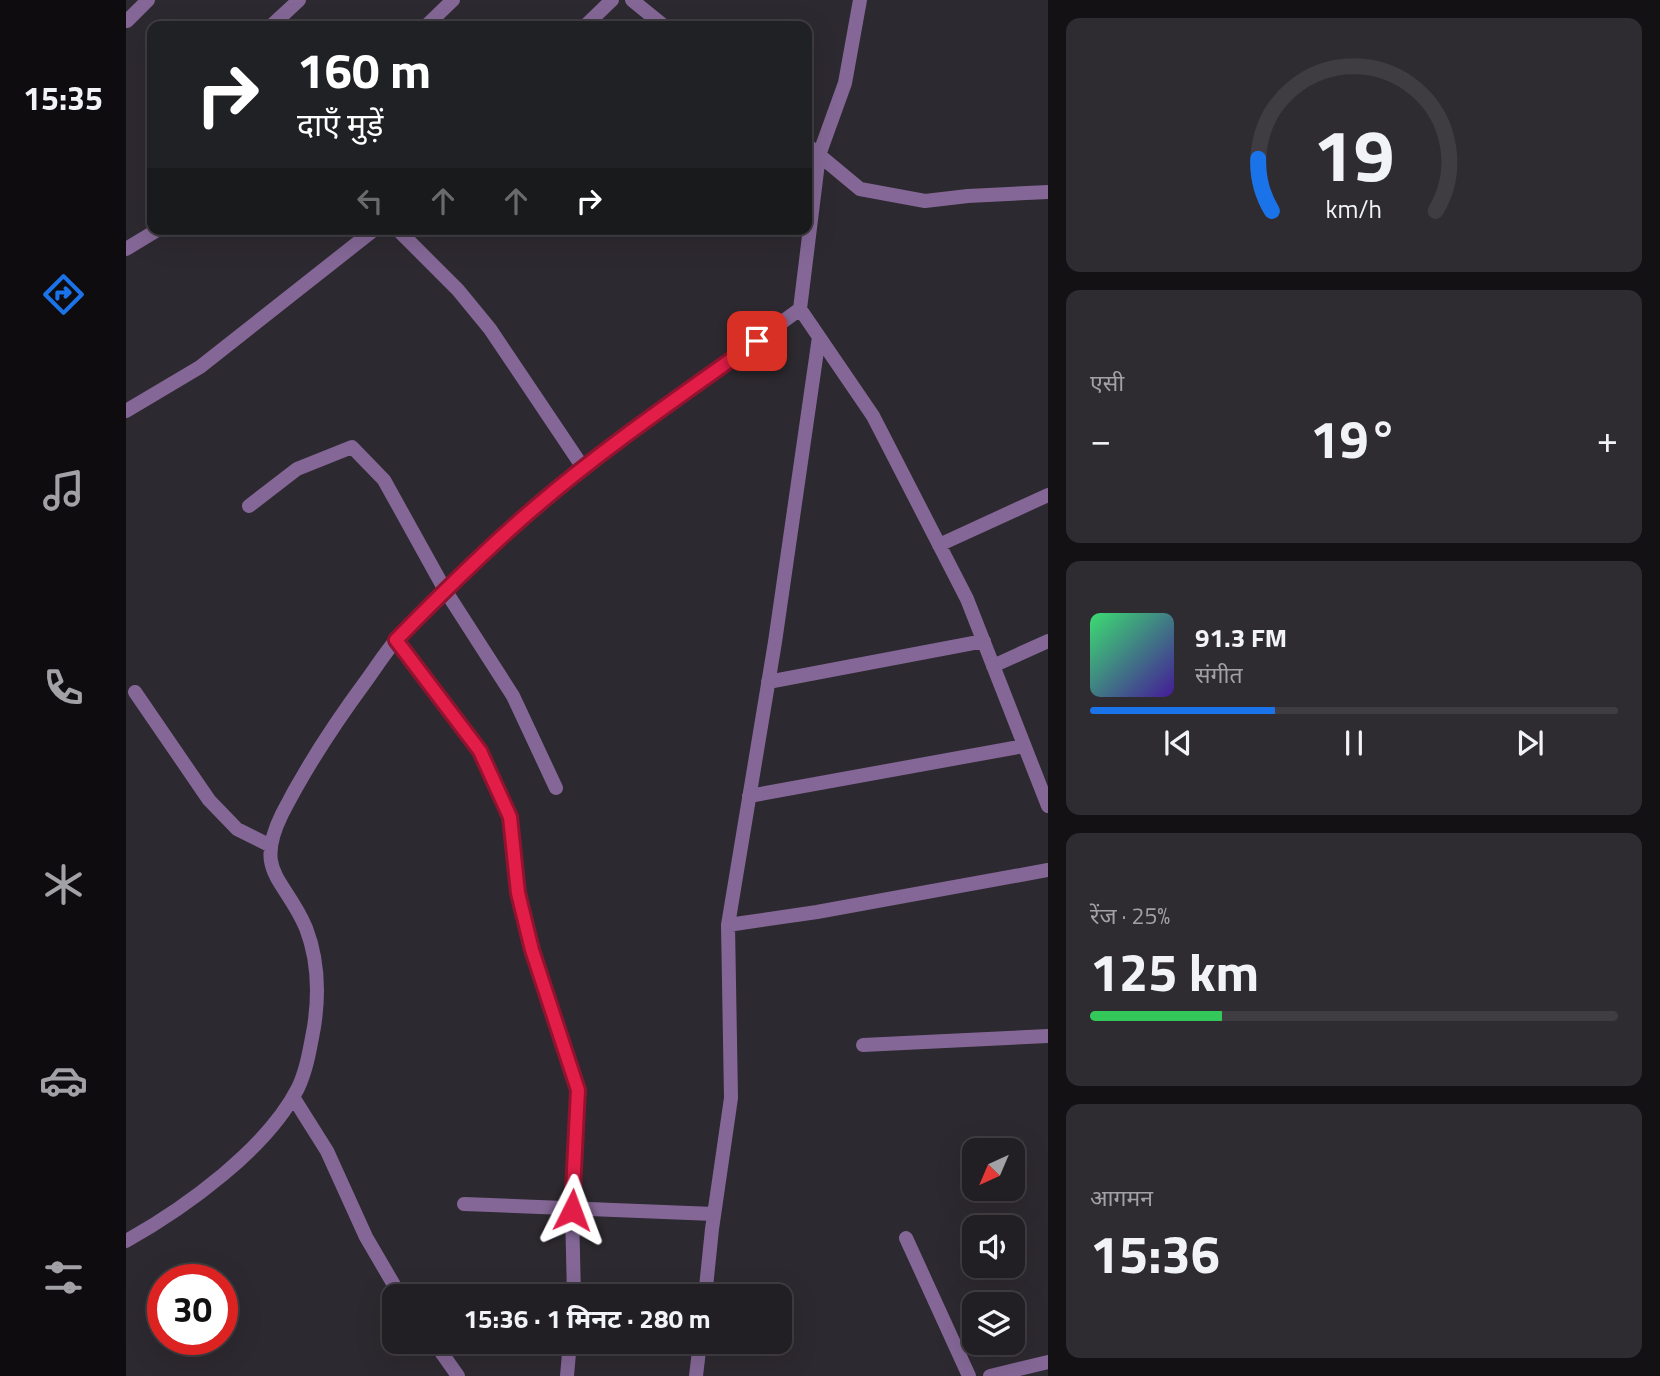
<!DOCTYPE html>
<html lang="hi">
<head>
<meta charset="utf-8">
<style>
  body { margin:0; font-family:"Titillium Web","Noto Sans Devanagari",sans-serif; background:#2e2c31; color:#f1f3f6; height:100vh; display:flex; flex-direction:column; font-size:26px; white-space:nowrap }
  * { box-sizing:border-box; margin:0 }
  p { font-size:23px; color:#a2a2a6 }
  .icon { flex:none; width:38px; height:38px; fill:none; stroke:currentColor; stroke-width:2; stroke-linecap:round; stroke-linejoin:round }
  .map { position:relative; flex:1; overflow:hidden }
  .drawer { display:flex; flex-direction:column; gap:18px; padding:18px; background:#131114; width:612px }
  .drawer>* { flex:none }
  .top-card { position:absolute; left:21px; top:21px; width:665px; height:214px; border-radius:14px; box-shadow:0 7px 28px #0002,0 0 0 2px #3f3d41; background:#202124; color:#fff; overflow:hidden }
  .needle { width:46px; rotate:224deg }
  .buttons { position:absolute; left:836px; top:1138px; display:grid; gap:14px }
  .buttons a { display:grid; place-items:center; width:63px; height:63px; border-radius:14px; background:#221f24; box-shadow:0 7px 28px #0002,0 0 0 2px #3f3d41; font-size:35px }
  .speed { position:absolute; left:21px; top:1264px; display:flex; gap:14px; font-size:35px; font-weight:700; text-align:center }
  .speed>* { display:grid; place-content:center; width:91px; height:91px; border-radius:50%; background:#221f24; box-shadow:0 7px 28px #0002,0 0 0 2px #3f3d41; line-height:1 }
  .speed .limit { border:10px solid #d22; background:#fff; color:#111 }
  .pin { position:absolute; display:grid; place-items:center; width:60px; height:60px; color:#fff; margin:-30px; border-radius:14px; box-shadow:0 4px 10px #0006 }
  .me { position:absolute; width:77px; margin:-38px; rotate:3deg; stroke-linejoin:round; filter:drop-shadow(0 0 5px #0008) }
  .turn { display:flex; align-items:center; gap:24px; height:147px; padding:0 35px; font-size:32px }
  .turn .icon { width:91px; height:91px; stroke-width:2.5 }
  .turn b { display:block; font-size:49px; line-height:60px }
  .lanes { display:flex; align-items:center; height:66px; padding:0 35px; background:#0003; justify-content:center; gap:35px; direction:ltr }
  .lanes .off { opacity:.35 }
  .big { font-size:52px; font-weight:700; line-height:1.1 }
  .drawer .tile { flex:1; display:flex; flex-direction:column; justify-content:center; gap:10px; min-width:0; padding:0 24px; border-radius:14px; background:#2e2c31 }
  .drawer .dial { align-items:center; gap:0 }
  .dial svg { height:182px; overflow:visible; fill:none; stroke:#3f3d41; stroke-width:7; stroke-linecap:round; text-anchor:middle }
  .dial text { fill:#f1f3f6; stroke:none }
  .song { display:flex; align-items:center; gap:21px }
  .cover { width:84px; height:84px; border-radius:10px; background:linear-gradient(135deg,hsl(140 70% 55%),hsl(260 70% 35%)) }
  .played { height:7px; border-radius:4px; background:linear-gradient(90deg,#1a73e8 35%,#3f3d41 35%) }
  .keys { display:flex; justify-content:space-around; direction:ltr }
  .heat { display:flex; justify-content:space-between; align-items:center; font-size:38px; direction:ltr }
  .charge { height:10px; border-radius:5px; background:linear-gradient(90deg,#34c759 25%,#3f3d41 0) }
  .trip { position:absolute; left:256px; top:1284px; width:410px; height:70px; border-radius:14px; background:#221f24; box-shadow:0 7px 28px #0002,0 0 0 2px #3f3d41; font-weight:700; line-height:70px; text-align:center }
  main { display:flex; flex:1; min-height:0 }
  .tab-bar { display:flex; flex-direction:column; width:126px; justify-content:space-around; align-items:center; background:#0e0c0e; color:#a2a2a6 }
  .tab-bar .icon { width:49px; height:49px }
  .tab-bar .selected { color:#1a73e8 }
  .tab-bar b { font-size:32px; color:#f1f3f6 }
  .map>svg:first-child { display:block }
  .lines { fill:none; stroke-linecap:round; stroke-linejoin:round }
  .street { stroke:#846796; stroke-width:14 }
  .route-casing { stroke:#92132f; stroke-width:18 }
  .route { stroke:#e11d48; stroke-width:12 }
</style>
</head>
<body>
<main>
<nav class="tab-bar">
<b>15:35</b>
<svg class="icon selected" aria-label="directions" viewBox="0 0 24 24"><path d="M12 3l9 9-9 9-9-9zM9 14v-3h6M13 9l2 2-2 2"/></svg>
<svg class="icon" aria-label="music" viewBox="0 0 24 24"><path d="M9 18V5l10-2v13"/><circle cx="6" cy="18" r="3"/><circle cx="16" cy="16" r="3"/></svg>
<svg class="icon" aria-label="phone" viewBox="0 0 24 24"><path d="M5 4h4l2 5-3 2q2 4 5 5l2-3 5 2v4C11 20 4 13 5 4z"/></svg>
<svg class="icon" aria-label="climate" viewBox="0 0 24 24"><path d="M12 3v18M4 7l16 10M4 17L20 7"/></svg>
<svg class="icon" aria-label="car" viewBox="0 0 24 24"><path d="M5 17H2v-5l4-1 3-4h7l3 4 3 1v5h-3M9 17h6M6 11h13"/><circle cx="7" cy="17" r="2"/><circle cx="17" cy="17" r="2"/></svg>
<svg class="icon" aria-label="filters" viewBox="0 0 24 24"><path d="M4 7h16M4 17h16"/><circle cx="9" cy="7" r="2"/><circle cx="15" cy="17" r="2"/></svg>
</nav>
<div class="map">
<svg width="922" height="1376" viewBox="0 0 922 1376">
  <rect width="100%" height="100%" fill="#2d2930"/>
  <g class="lines">
    <path class="street" d="M506,0L538,26
      M734,0L719,83L693,155L674,309L747,416L841,599L922,806
      M1,21L22,0
      M145,26L173,0
      M300,26L327,0
      M459,26L486,0
      M681,145L734,189L799,201L842,196L922,192
      M271,229L332,290L364,329L458,469
      M0,249L33,229
      M0,411L74,367L249,229
      M123,506L171,469L226,447L258,480L319,590L387,696L430,788
      M813,545L922,495
      M270,640L354,751L384,817L392,893L406,950L452,1090L446,1210L448,1297
      M867,666L922,641
      M642,682L858,641
      M9,692L83,800L111,829L143,845
      M623,796L898,746
      M602,925L691,912L922,870
      M737,1045L922,1036
      M167,1097L201,1151L240,1237L275,1297
      M338,1204L588,1214
      M780,1238L843,1376
      M0,1241C59,1208 141,1149 172,1088C181,1069 184,1048 188,1027C193,995 192,959 180,928C159,878 127,873 156,814C180,767 209,723 240,681C250,667 259,653 270,640C284,622 302,607 319,591C425,483 552,399 674,309
      M579,1297L586,1229L605,1098L602,925L649,642L693,337
      M308,1342L332,1376
      M441,1376L444,1342
      M570,1376L574,1342
      M864,1376L922,1362"/>
  </g>
  <g class="lines">
    <defs>
      <path id="route" d="M446,1210L452,1090L406,950L392,893L384,817L354,751L270,640C316,593 363,546 413,504C482,445 558,394 631,341"/>
    </defs>
    <use href="#route" class="route-casing"/>
    <use href="#route" class="route"/>
  </g>
</svg>
<div class="buttons">
<a><svg class="needle" viewBox="-14 -14 28 28"><path d="M0-13l5 13h-10z" fill="#e53935"/><path d="M0 13l5-13h-10z" fill="#a2a2a6"/></svg></a>
<a><svg class="icon" aria-label="sound" viewBox="0 0 24 24"><path d="M4 9h4l5-4v14l-5-4H4zM17 9q2 3 0 6"/></svg></a>
<a><svg class="icon" aria-label="layers" viewBox="0 0 24 24"><path d="M12 4l9 5-9 5-9-5zM3 14l9 5 9-5"/></svg></a>
</div>
<div class="speed"><div class="limit">30</div></div>
<div class="pin" style="left:631px;top:341px;background:#d93025"><svg class="icon" aria-label="arrive" viewBox="0 0 24 24"><path d="M6 21V4h12l-3 4 3 4H6"/></svg></div>
<svg class="me" style="left:446px;top:1210px" viewBox="-20 -20 40 40"><path d="M0-17L14 15 0 8-14 15z" fill="#e11d48" stroke="#fff" stroke-width="4"/></svg>
<div class="trip">15:36 · 1 मिनट · 280 m</div>
<div class="top-card">
<div class="turn"><svg class="icon" aria-label="right" viewBox="0 0 24 24"><path d="M7 20v-9h11M14 6l5 5-5 5"/></svg><div><b>160 m</b>दाएँ मुड़ें</div></div>
<div class="lanes"><svg class="icon off" aria-label="left" viewBox="0 0 24 24"><path d="M17 20v-9H6M10 6l-5 5 5 5"/></svg><svg class="icon off" aria-label="ahead" viewBox="0 0 24 24"><path d="M12 20V5M6 11l6-6 6 6"/></svg><svg class="icon off" aria-label="ahead" viewBox="0 0 24 24"><path d="M12 20V5M6 11l6-6 6 6"/></svg><svg class="icon" aria-label="right" viewBox="0 0 24 24"><path d="M7 20v-9h11M14 6l5 5-5 5"/></svg></div>
</div>
</div>
<section class="drawer">
<div class="tile dial"><svg viewBox="0 0 100 80">
<path d="M14 69A42 42 0 1 1 86 69"/>
<path d="M14 69A42 42 0 0 1 8 46" stroke="#1a73e8"/>
<text x="50" y="56" font-size="32" font-weight="700">19</text>
<text x="50" y="72" font-size="11">km/h</text>
</svg></div>
<div class="tile"><p>एसी</p>
<div class="heat"><a>−</a><b class="big">19°</b><a>+</a></div>
</div>
<div class="tile">
<div class="song"><i class="cover"></i><div><b>91.3 FM</b><p>संगीत</p></div></div>
<div class="played"></div>
<div class="keys"><svg class="icon" aria-label="previous" viewBox="0 0 24 24"><path d="M18 5L8 12l10 7zM5 5v14"/></svg><svg class="icon" aria-label="pause" viewBox="0 0 24 24"><path d="M8 5v14M16 5v14"/></svg><svg class="icon" aria-label="next" viewBox="0 0 24 24"><path d="M6 5l10 7-10 7zM19 5v14"/></svg></div>
</div>
<div class="tile"><p>रेंज · 25%</p><b class="big">125 km</b><div class="charge"></div></div>
<div class="tile"><p>आगमन</p><b class="big">15:36</b></div>
</section>
</main>
</body>
</html>
